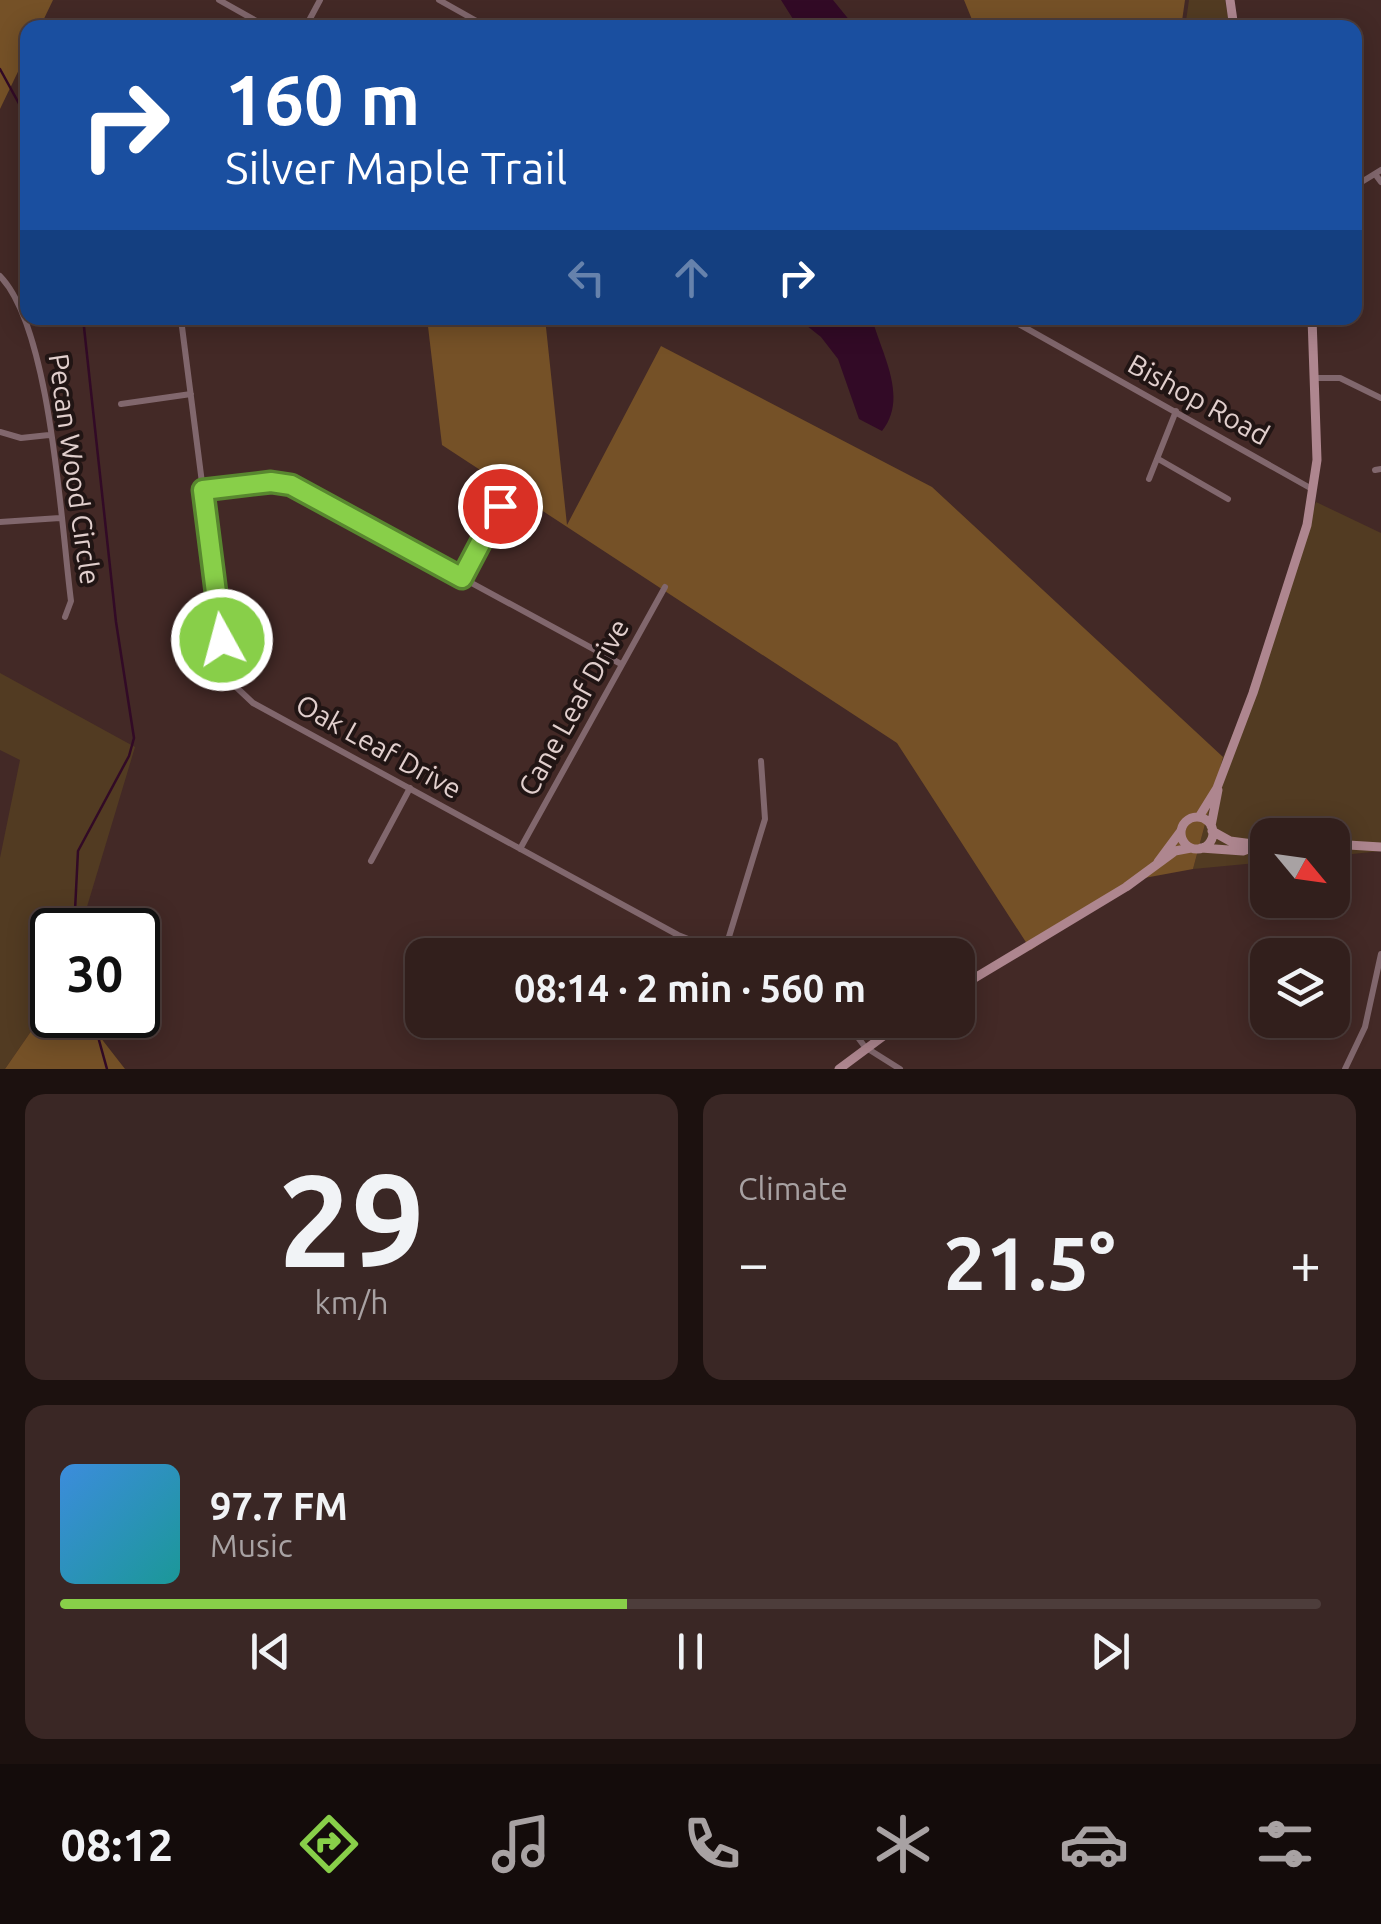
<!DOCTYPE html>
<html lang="en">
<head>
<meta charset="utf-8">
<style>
  body { margin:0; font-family:Ubuntu,sans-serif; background:#3a2725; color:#f1f3f6; height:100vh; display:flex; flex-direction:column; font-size:38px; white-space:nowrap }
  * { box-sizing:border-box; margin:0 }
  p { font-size:32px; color:#a8a2a3 }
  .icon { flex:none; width:55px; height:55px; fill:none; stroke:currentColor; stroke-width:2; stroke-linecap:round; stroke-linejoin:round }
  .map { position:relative; height:1069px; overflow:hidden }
  .side { display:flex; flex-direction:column; gap:25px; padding:25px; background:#1c110f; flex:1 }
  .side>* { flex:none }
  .hud { position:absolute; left:20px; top:20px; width:1342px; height:305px; border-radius:20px; box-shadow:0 5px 25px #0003,0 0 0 2px #4d3d3b; background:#1a4fa0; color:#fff; overflow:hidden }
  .needle { width:65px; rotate:119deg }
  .tools { position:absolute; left:1250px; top:818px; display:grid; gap:20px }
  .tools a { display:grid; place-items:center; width:100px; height:100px; border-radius:20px; background:#321f1c; box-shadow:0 5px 25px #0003,0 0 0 2px #4d3d3b; font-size:50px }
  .speed { position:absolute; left:30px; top:908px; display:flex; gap:20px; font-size:50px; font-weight:700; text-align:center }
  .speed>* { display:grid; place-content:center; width:130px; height:130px; border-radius:50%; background:#321f1c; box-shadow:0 5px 25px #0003,0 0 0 2px #4d3d3b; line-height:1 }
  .speed .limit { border:5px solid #111; border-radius:15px; background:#fff; color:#111 }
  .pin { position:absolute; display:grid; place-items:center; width:85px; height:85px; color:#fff; margin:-42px; border:5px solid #fff; border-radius:50%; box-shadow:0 2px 10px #0007 }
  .me { position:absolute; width:110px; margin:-55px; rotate:353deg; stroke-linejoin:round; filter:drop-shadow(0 0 8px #0008) }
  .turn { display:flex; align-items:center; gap:35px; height:210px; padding:0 40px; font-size:45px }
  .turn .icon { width:130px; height:130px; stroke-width:2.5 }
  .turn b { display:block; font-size:70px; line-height:85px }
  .lanes { display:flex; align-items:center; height:95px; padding:0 40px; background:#0003; justify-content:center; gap:50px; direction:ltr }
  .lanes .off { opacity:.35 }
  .big { font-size:75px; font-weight:700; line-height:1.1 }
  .side .widget { flex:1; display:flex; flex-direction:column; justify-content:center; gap:15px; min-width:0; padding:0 35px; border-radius:20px; background:#3a2725 }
  .side .dial { align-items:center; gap:0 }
  .dial b { font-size:130px; line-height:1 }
  .song { display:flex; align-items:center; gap:30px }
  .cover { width:120px; height:120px; border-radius:15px; background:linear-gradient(135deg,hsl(210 70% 55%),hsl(180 70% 35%)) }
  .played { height:10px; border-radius:5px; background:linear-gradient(90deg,#88cf49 45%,#4d3d3b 45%) }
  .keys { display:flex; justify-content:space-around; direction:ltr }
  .heat { display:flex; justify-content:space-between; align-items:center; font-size:55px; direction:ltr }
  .side .tiles { flex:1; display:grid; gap:25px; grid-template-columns:1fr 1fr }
  .widget:last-child { grid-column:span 2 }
  .trip { position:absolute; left:405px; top:938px; width:570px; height:100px; border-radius:20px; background:#321f1c; box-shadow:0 5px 25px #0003,0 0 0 2px #4d3d3b; font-weight:700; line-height:100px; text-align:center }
  .tabs { display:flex; height:160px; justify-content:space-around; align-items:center; background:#140c0b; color:#a8a2a3 }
  .tabs .icon { width:70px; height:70px }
  .tabs .current { color:#88cf49 }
  .tabs b { font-size:45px; color:#f1f3f6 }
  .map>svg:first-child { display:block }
  .green { fill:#523b22 }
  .forest { fill:#755127 }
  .water { fill:#320a26 }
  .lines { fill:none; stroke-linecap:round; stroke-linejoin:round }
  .stream { stroke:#320a26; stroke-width:2.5 }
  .street { stroke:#81676d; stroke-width:6 }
  .secondary { stroke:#ae868f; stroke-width:9 }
  .route-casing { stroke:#58872f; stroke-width:25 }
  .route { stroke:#88cf49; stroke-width:18 }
  .labels { text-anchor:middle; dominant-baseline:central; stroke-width:8; stroke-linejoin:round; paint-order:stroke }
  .street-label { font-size:28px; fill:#e1cfcd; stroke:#211514 }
</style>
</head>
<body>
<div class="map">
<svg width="1381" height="1069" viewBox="0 0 1381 1069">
  <rect width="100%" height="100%" fill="#432926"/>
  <path class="green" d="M1189,0H1225L1230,27L1185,28Z
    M1316,502L1381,533V851L1333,856L1332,835H1268L1267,862L1193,869L1223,757L1276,633Z
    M0,673L135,747L80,930H52V1001L5,1069H0V858L20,760L0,750Z"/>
  <path class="forest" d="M0,0H53L40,27L28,28L27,53L0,109Z
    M964,0H1185L1181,28L975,27Z
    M427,318H545L567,525L661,346L932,487L1223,757L1193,869L1128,881L1031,950L897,743L442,445Z
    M52,1001V1015H83L125,1069H5Z"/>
  <path class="water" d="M781,0H833L855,27H798Z
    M797,318H872C881,353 909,397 882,431L859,419L838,359L821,337Z"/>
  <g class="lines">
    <path class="stream" d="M0,69L28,120
      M74,930L78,851L129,756L134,738L116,622L83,318
      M92,1015L107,1069"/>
    <path class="street" d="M219,0L269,28
      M439,0L489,28
      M305,28L320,0
      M1375,174L1381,182
      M1355,186L1381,170
      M0,276C51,328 61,524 71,601L65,617
      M1008,318L1312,489
      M181,319L225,662L235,686L253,703L678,935L729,955
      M1315,378H1340L1381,398
      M121,404L191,394
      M0,432L21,438L49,435
      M1160,460L1228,499
      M1375,470L1381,469
      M1149,479L1176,411
      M203,490L271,482L291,485L621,664
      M0,522L60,518
      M462,577L500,507
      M520,849L665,587
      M371,861L410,788
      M724,953L765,819L761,761
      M845,1020L865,1047L900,1069
      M1345,1069L1365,1027L1381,954"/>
    <path class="secondary" d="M1230,0L1234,28
      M1199,817L1217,788L1253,693L1307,525L1317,460L1312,318
      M1181 833a16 16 0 1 1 32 0a16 16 0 1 1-32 0Z
      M1211,826L1218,790
      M1212,831L1230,841L1268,846
      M1332,844L1381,847
      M1201,848L1243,851L1256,846
      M1158,862L1181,831
      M958,988L1126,887L1175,851L1191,848
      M839,1069L905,1020"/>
  </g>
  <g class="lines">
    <defs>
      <path id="route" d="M222,640L203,490L271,482L291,485L462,578L500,506"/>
    </defs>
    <use href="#route" class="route-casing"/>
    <use href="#route" class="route"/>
  </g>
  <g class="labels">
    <g class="street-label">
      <text transform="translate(1199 399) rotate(29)">Bishop Road</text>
      <text transform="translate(75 469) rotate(82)">Pecan Wood Circle</text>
      <text transform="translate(573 707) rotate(-61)">Cane Leaf Drive</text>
      <text transform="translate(379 746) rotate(29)">Oak Leaf Drive</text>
    </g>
  </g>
</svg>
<div class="tools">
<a><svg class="needle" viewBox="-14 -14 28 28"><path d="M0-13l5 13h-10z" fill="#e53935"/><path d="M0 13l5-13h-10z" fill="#a8a2a3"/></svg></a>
<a><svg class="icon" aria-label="layers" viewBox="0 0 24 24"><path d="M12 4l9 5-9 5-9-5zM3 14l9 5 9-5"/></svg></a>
</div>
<div class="speed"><div class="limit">30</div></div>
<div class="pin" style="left:500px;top:506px;background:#d93025"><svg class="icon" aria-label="arrive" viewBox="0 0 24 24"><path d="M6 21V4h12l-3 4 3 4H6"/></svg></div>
<svg class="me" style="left:222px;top:640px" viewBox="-20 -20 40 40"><circle r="17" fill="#88cf49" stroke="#fff" stroke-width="3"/><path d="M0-11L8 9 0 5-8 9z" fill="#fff"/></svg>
<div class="trip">08:14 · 2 min · 560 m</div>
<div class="hud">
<div class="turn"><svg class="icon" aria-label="right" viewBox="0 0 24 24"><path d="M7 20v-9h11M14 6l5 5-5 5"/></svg><div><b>160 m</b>Silver Maple Trail</div></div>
<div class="lanes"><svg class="icon off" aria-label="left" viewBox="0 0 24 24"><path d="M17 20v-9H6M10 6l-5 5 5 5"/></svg><svg class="icon off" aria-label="ahead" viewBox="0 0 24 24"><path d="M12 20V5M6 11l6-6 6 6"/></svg><svg class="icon" aria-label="right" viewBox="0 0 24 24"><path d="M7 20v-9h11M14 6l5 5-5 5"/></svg></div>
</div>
</div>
<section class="side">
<div class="tiles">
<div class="widget dial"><b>29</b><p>km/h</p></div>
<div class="widget"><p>Climate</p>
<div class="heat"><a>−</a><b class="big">21.5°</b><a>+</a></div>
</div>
<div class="widget">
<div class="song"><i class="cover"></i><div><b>97.7 FM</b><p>Music</p></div></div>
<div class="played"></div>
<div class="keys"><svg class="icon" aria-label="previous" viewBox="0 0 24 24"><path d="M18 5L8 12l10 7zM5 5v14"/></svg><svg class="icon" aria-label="pause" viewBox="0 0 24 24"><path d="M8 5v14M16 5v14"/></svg><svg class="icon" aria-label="next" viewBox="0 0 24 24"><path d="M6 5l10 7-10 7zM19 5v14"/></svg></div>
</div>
</div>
</section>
<nav class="tabs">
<b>08:12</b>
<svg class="icon current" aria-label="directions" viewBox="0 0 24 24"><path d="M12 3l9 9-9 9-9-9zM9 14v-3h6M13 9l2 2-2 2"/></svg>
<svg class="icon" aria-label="music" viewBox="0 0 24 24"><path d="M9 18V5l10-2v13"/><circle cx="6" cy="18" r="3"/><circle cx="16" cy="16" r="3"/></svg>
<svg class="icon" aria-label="phone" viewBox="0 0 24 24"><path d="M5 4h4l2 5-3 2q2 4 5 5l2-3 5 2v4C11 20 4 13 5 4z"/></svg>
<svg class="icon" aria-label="climate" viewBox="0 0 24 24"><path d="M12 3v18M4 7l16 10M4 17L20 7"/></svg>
<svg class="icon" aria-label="car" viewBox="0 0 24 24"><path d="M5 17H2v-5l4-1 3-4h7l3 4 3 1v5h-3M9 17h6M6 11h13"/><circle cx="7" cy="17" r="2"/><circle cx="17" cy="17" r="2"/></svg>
<svg class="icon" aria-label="filters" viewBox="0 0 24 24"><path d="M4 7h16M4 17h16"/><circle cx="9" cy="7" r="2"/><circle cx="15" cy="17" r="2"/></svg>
</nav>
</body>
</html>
